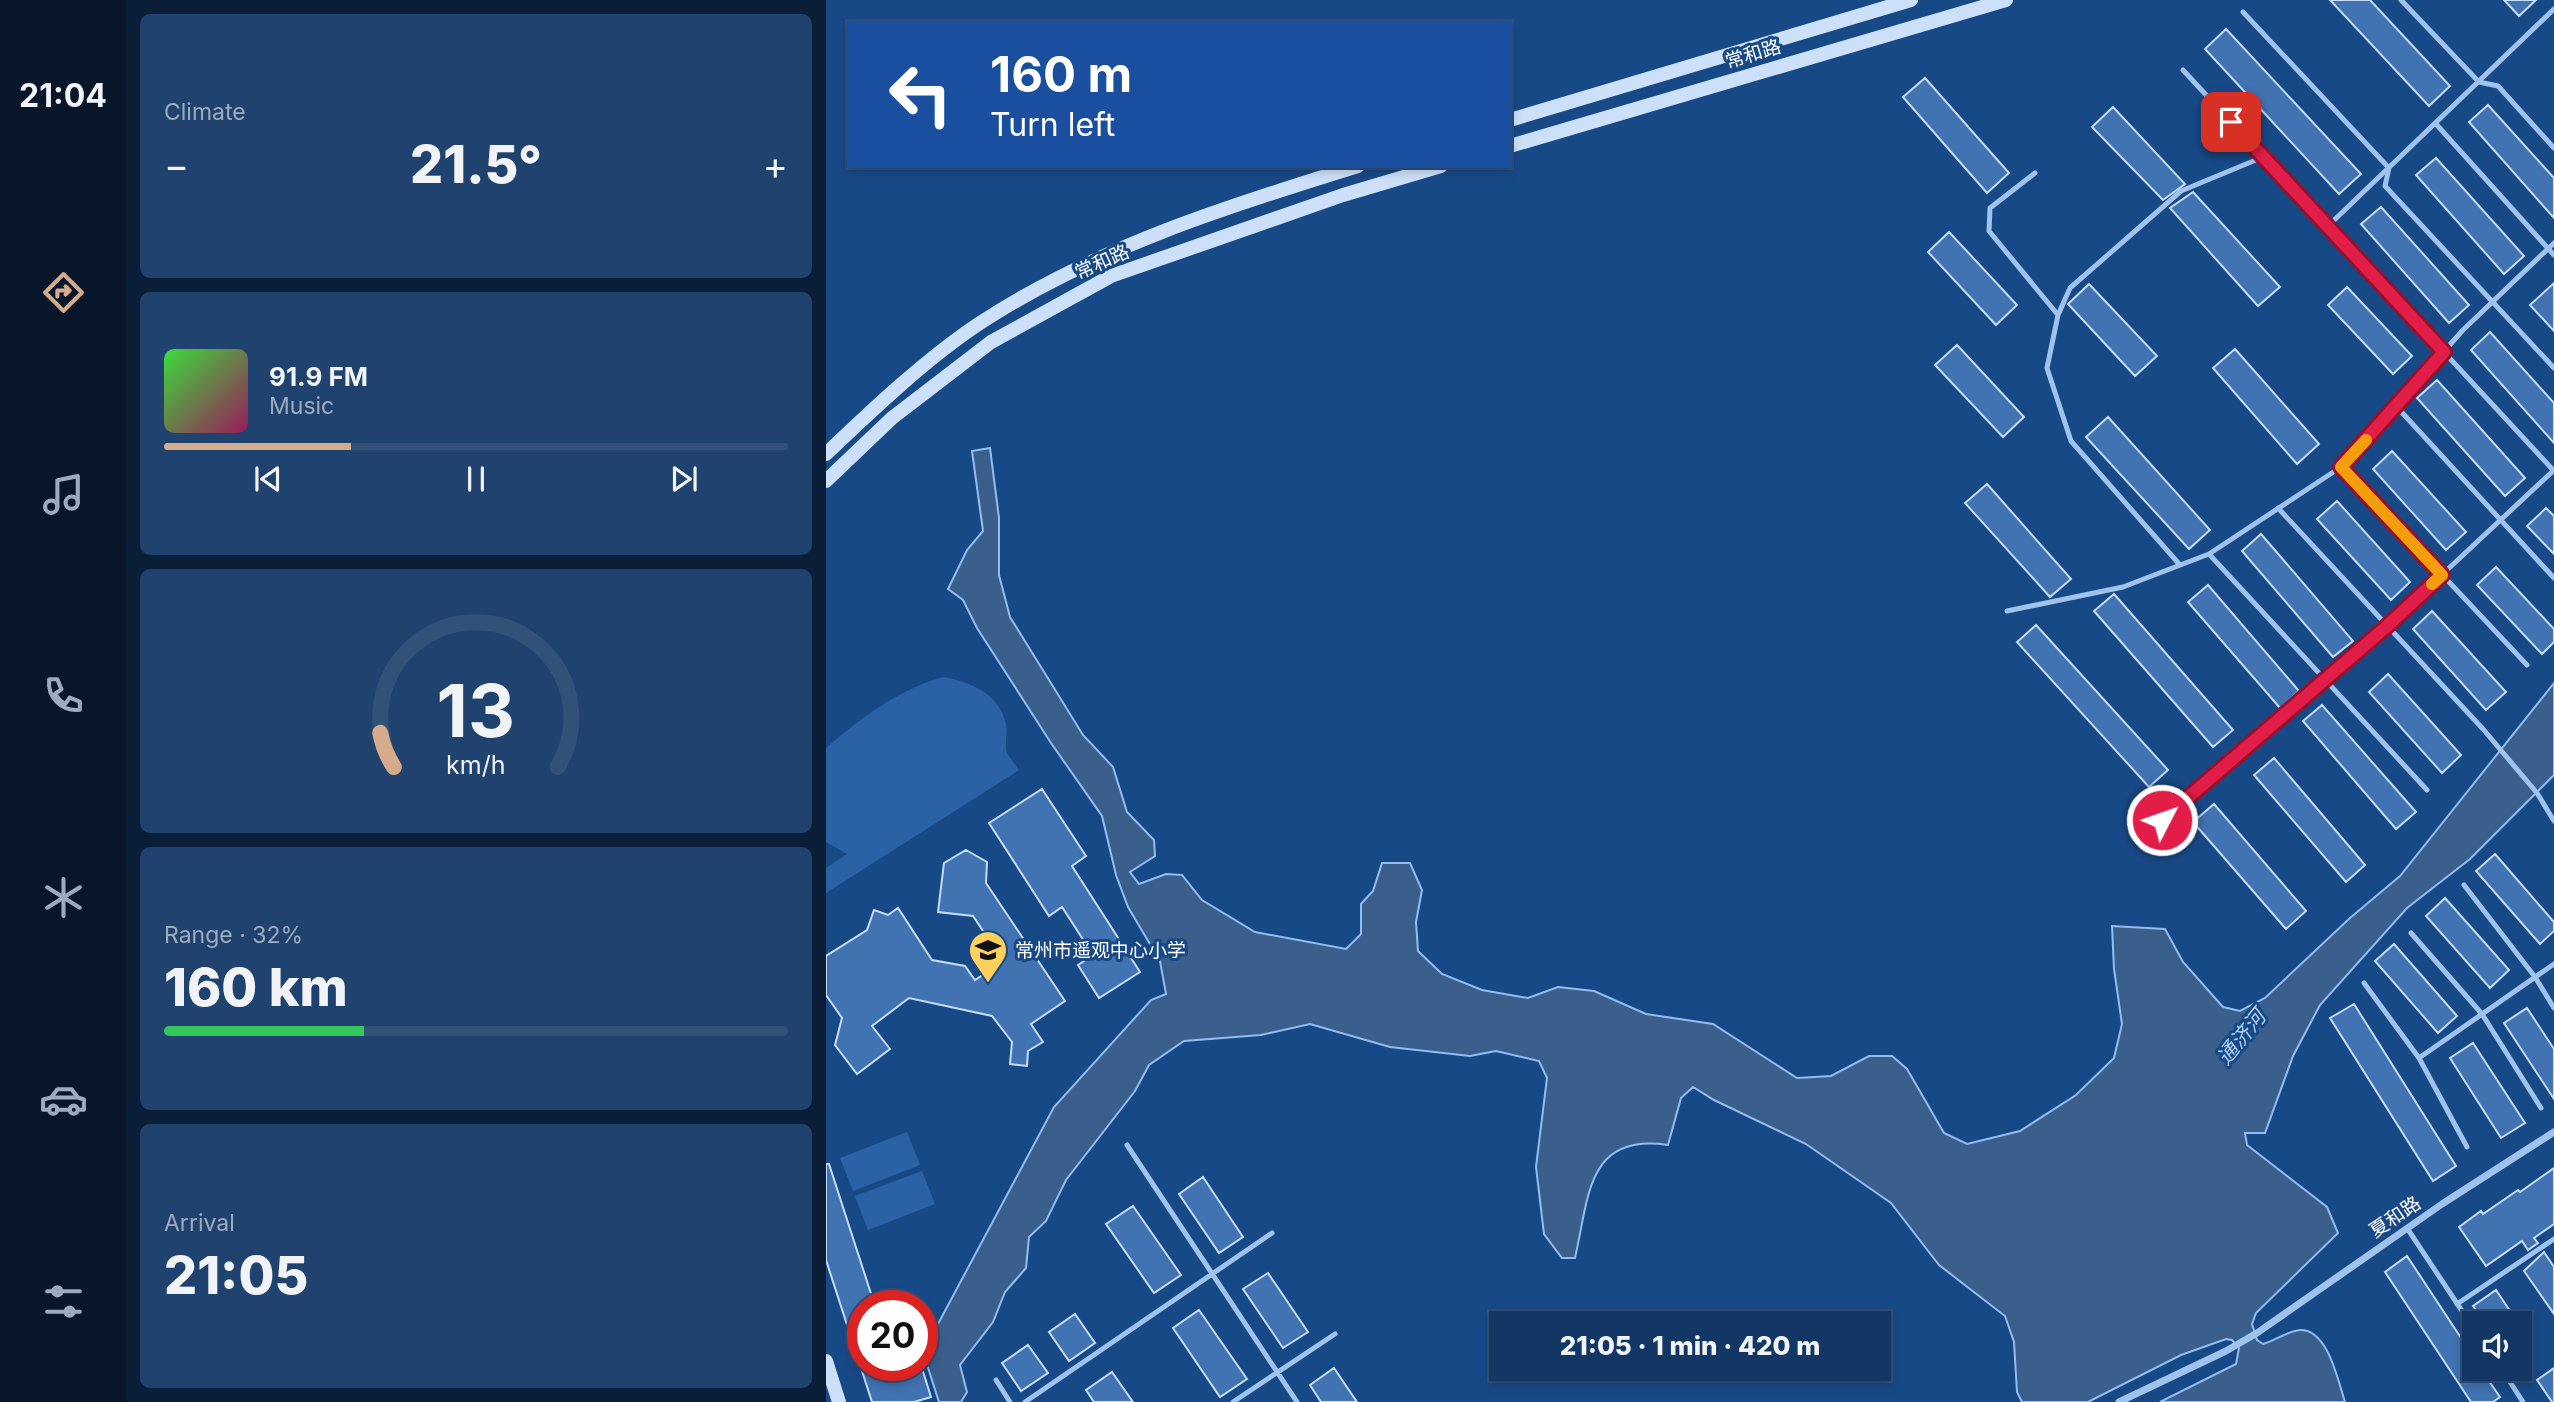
<!DOCTYPE html>
<html lang="en">
<head>
<meta charset="utf-8">
<style>
  body { margin:0; font-family:Inter,"Noto Sans SC",sans-serif; background:#1f426e; color:#f1f3f6; height:100vh; display:flex; flex-direction:column; font-size:26px; white-space:nowrap }
  * { box-sizing:border-box; margin:0 }
  p { font-size:23px; color:#9cacbf }
  .icon { flex:none; width:38px; height:38px; fill:none; stroke:currentColor; stroke-width:2; stroke-linecap:round; stroke-linejoin:round }
  .map { position:relative; flex:1; overflow:hidden }
  .sheet { display:flex; flex-direction:column; gap:14px; padding:14px; background:#0a1e38; width:700px }
  .sheet>* { flex:none }
  .guide { position:absolute; left:21px; top:21px; width:665px; height:147px; border-radius:0px; box-shadow:0 4px 10px #0003,0 0 0 2px #315179; background:#1a4fa0; color:#fff; overflow:hidden }
  .controls { position:absolute; left:1636px; top:1311px; display:grid; gap:14px }
  .controls a { display:grid; place-items:center; width:70px; height:70px; border-radius:0px; background:#123765; box-shadow:0 4px 10px #0003,0 0 0 2px #315179; font-size:35px }
  .speed { position:absolute; left:21px; top:1290px; display:flex; gap:14px; font-size:35px; font-weight:700; text-align:center }
  .speed>* { display:grid; place-content:center; width:91px; height:91px; border-radius:50%; background:#123765; box-shadow:0 4px 10px #0003,0 0 0 2px #315179; line-height:1 }
  .speed .limit { border:10px solid #d22; background:#fff; color:#111 }
  .pin { position:absolute; display:grid; place-items:center; width:60px; height:60px; color:#fff; margin:-30px; border-radius:14px; box-shadow:0 4px 10px #0006 }
  .me { position:absolute; width:77px; margin:-38px; rotate:49deg; stroke-linejoin:round; filter:drop-shadow(0 0 5px #0008) }
  .turn { display:flex; align-items:center; gap:24px; height:147px; padding:0 28px; font-size:32px }
  .turn .icon { width:91px; height:91px; stroke-width:2.5 }
  .turn b { display:block; font-size:49px; line-height:60px }
  .big { font-size:52px; font-weight:800; line-height:1.1 }
  .sheet .widget { flex:1; display:flex; flex-direction:column; justify-content:center; gap:10px; min-width:0; padding:0 24px; border-radius:10px; background:#1f426e }
  .sheet .dial { align-items:center; gap:0 }
  .dial svg { height:182px; overflow:visible; fill:none; stroke:#315179; stroke-width:7; stroke-linecap:round; text-anchor:middle }
  .dial text { fill:#f1f3f6; stroke:none }
  .song { display:flex; align-items:center; gap:21px }
  .cover { width:84px; height:84px; border-radius:10px; background:linear-gradient(135deg,hsl(120 70% 55%),hsl(330 70% 35%)) }
  .played { height:7px; border-radius:4px; background:linear-gradient(90deg,#d6ab8b 30%,#315179 30%) }
  .keys { display:flex; justify-content:space-around; direction:ltr }
  .heat { display:flex; justify-content:space-between; align-items:center; font-size:38px; direction:ltr }
  .charge { height:10px; border-radius:5px; background:linear-gradient(90deg,#34c759 32%,#315179 0) }
  .trip { position:absolute; left:663px; top:1311px; width:402px; height:70px; border-radius:0px; background:#123765; box-shadow:0 4px 10px #0003,0 0 0 2px #315179; font-weight:800; line-height:70px; text-align:center }
  main { display:flex; flex:1; min-height:0 }
  .tab-bar { display:flex; flex-direction:column; width:126px; justify-content:space-around; align-items:center; background:#071628; color:#9cacbf }
  .tab-bar .icon { width:49px; height:49px }
  .tab-bar .on { color:#d6ab8b }
  .tab-bar b { font-size:32px; color:#f1f3f6 }
  .map>svg:first-child { display:block }
  .green { fill:#2b62a6 }
  .water { fill:#3b5f8d; stroke:#92bdf0; stroke-width:2 }
  .building { fill:#4172b1; stroke:#c5ddfa; stroke-width:2 }
  .lines { fill:none; stroke-linecap:round; stroke-linejoin:round }
  .lane { stroke:#9fc3ed; stroke-width:5 }
  .street { stroke:#9fc3ed; stroke-width:7 }
  .secondary { stroke:#cce0f9; stroke-width:14 }
  .route-casing { stroke:#92132f; stroke-width:18 }
  .route { stroke:#e11d48; stroke-width:12 }
  .slow { stroke:#f59e0b; stroke-width:12 }
  .labels { text-anchor:middle; dominant-baseline:central; stroke-width:6; stroke-linejoin:round; paint-order:stroke }
  .street-label { font-size:19px; fill:#fff; stroke:#184987 }
  .poi-label { font-size:19px; fill:#fff; stroke:#184987; text-anchor:start }
  .water-label { font-size:21px; font-style:italic; fill:#abcdf5; stroke:#184987 }
</style>
</head>
<body>
<main>
<nav class="tab-bar">
<b>21:04</b>
<svg class="icon on" aria-label="directions" viewBox="0 0 24 24"><path d="M12 3l9 9-9 9-9-9zM9 14v-3h6M13 9l2 2-2 2"/></svg>
<svg class="icon" aria-label="music" viewBox="0 0 24 24"><path d="M9 18V5l10-2v13"/><circle cx="6" cy="18" r="3"/><circle cx="16" cy="16" r="3"/></svg>
<svg class="icon" aria-label="phone" viewBox="0 0 24 24"><path d="M5 4h4l2 5-3 2q2 4 5 5l2-3 5 2v4C11 20 4 13 5 4z"/></svg>
<svg class="icon" aria-label="climate" viewBox="0 0 24 24"><path d="M12 3v18M4 7l16 10M4 17L20 7"/></svg>
<svg class="icon" aria-label="car" viewBox="0 0 24 24"><path d="M5 17H2v-5l4-1 3-4h7l3 4 3 1v5h-3M9 17h6M6 11h13"/><circle cx="7" cy="17" r="2"/><circle cx="17" cy="17" r="2"/></svg>
<svg class="icon" aria-label="filters" viewBox="0 0 24 24"><path d="M4 7h16M4 17h16"/><circle cx="9" cy="7" r="2"/><circle cx="15" cy="17" r="2"/></svg>
</nav>
<section class="sheet">
<div class="widget"><p>Climate</p>
<div class="heat"><a>−</a><b class="big">21.5°</b><a>+</a></div>
</div>
<div class="widget">
<div class="song"><i class="cover"></i><div><b>91.9 FM</b><p>Music</p></div></div>
<div class="played"></div>
<div class="keys"><svg class="icon" aria-label="previous" viewBox="0 0 24 24"><path d="M18 5L8 12l10 7zM5 5v14"/></svg><svg class="icon" aria-label="pause" viewBox="0 0 24 24"><path d="M8 5v14M16 5v14"/></svg><svg class="icon" aria-label="next" viewBox="0 0 24 24"><path d="M6 5l10 7-10 7zM19 5v14"/></svg></div>
</div>
<div class="widget dial"><svg viewBox="0 0 100 80">
<path d="M14 69A42 42 0 1 1 86 69"/>
<path d="M14 69A42 42 0 0 1 8 54" stroke="#d6ab8b"/>
<text x="50" y="56" font-size="32" font-weight="700">13</text>
<text x="50" y="72" font-size="11">km/h</text>
</svg></div>
<div class="widget"><p>Range · 32%</p><b class="big">160 km</b><div class="charge"></div></div>
<div class="widget"><p>Arrival</p><b class="big">21:05</b></div>
</section>
<div class="map">
<svg width="1728" height="1402" viewBox="0 0 1728 1402">
  <rect width="100%" height="100%" fill="#184987"/>
  <path class="green" d="M117,677C144,682 173,693 180,724C182,732 178,743 181,752C183,758 190,765 193,770L0,893V868L21,854L0,842V748C35,718 72,690 117,677Z
    M81,1132L94,1165L27,1191L14,1158Z
    M96,1171L109,1204L42,1230L29,1196Z"/>
  <path class="water" d="M164,448L173,518V575L184,617L257,735L287,767L301,812L328,840L329,856L304,872L313,884L340,874L356,875L376,900L429,932L520,949L535,934V904L547,891L556,863H584L596,890L590,922L592,951L616,974L656,990L702,998L732,987L768,991L820,1014L887,1024L971,1078L1005,1076L1043,1056H1066L1081,1069L1118,1133L1141,1144L1194,1131L1250,1095L1288,1058L1296,1024L1288,969L1286,926L1339,929L1357,962L1397,1007L1414,1011L1439,998L1524,918L1574,876L1728,683V775L1644,859L1581,908L1494,1005L1467,1056L1439,1133H1419L1421,1145L1501,1207L1512,1233L1430,1313L1426,1324L1431,1340L1437,1344C1448,1341 1462,1331 1474,1330C1502,1329 1512,1381 1519,1402H1334L1410,1364L1413,1348L1406,1340L1400,1339L1355,1355L1262,1402H1196L1191,1392L1188,1342L1179,1316L1113,1265L1065,1203L980,1144L888,1100L867,1087L855,1098L842,1145C760,1133 763,1198 749,1258H736L718,1234L710,1167L721,1078L713,1061L670,1051L644,1056L564,1047L484,1024L435,1035L358,1041L323,1065L309,1091L240,1180L220,1221L203,1237L200,1268L179,1292L167,1322L134,1365L141,1392L135,1402H113L97,1352L228,1107L325,1000L340,994L334,961L302,907L290,875L276,816L225,743L151,628L137,600L122,589L141,550L157,531L146,451Z"/>
  <path class="building" d="M1504,0H1544L1624,86L1603,106Z
    M1678,0H1710L1693,16Z
    M1400,29L1535,174L1513,194L1379,49Z
    M1099,78L1183,173L1161,193L1077,97Z
    M1662,105L1728,178V218L1643,122Z
    M1287,107L1359,184L1337,200L1266,127Z
    M1610,158L1698,256L1678,274L1590,175Z
    M1367,192L1454,287L1432,306L1344,208Z
    M1555,207L1643,305L1623,323L1535,224Z
    M1123,232L1191,305L1170,325L1102,252Z
    M1728,283V331L1704,305Z
    M1263,284L1331,356L1309,376L1242,304Z
    M1521,287L1586,356L1567,374L1502,305Z
    M1664,332L1728,403V443L1645,350Z
    M1131,345L1198,417L1177,437L1109,365Z
    M1409,349L1493,444L1471,464L1387,368Z
    M1611,380L1699,478L1679,496L1591,398Z
    M1282,417L1384,530L1363,549L1260,437Z
    M1566,451L1640,532L1620,550L1547,469Z
    M1161,484L1245,579L1224,597L1139,503Z
    M1511,501L1584,582L1565,600L1491,519Z
    M1720,508L1728,516V554L1701,526Z
    M1435,534L1527,641L1507,657L1416,551Z
    M1670,567L1728,629V642L1716,654L1651,585Z
    M1382,585L1473,691L1454,708L1362,602Z
    M1288,594L1407,730L1387,747L1268,611Z
    M1606,611L1680,692L1660,710L1587,629Z
    M1210,625L1342,770L1323,787L1191,642Z
    M1562,674L1635,755L1616,773L1543,692Z
    M1496,705L1590,812L1570,829L1477,721Z
    M1448,758L1539,865L1520,882L1428,775Z
    M216,789L260,856L246,866L314,972L273,998L252,965L267,955L236,907L223,916L163,823Z
    M1388,804L1480,911L1460,929L1367,822Z
    M140,850L161,862L160,883L239,1001L205,1024L217,1042L202,1051L201,1066L184,1064L186,1042L166,1016L83,998L46,1026L64,1049L31,1074L9,1045L16,1018L0,995V956L41,930L48,910L62,915L72,908L106,960L139,966L149,980L177,961L147,916L112,912L118,863Z
    M1669,854L1728,922V931L1714,944L1650,871Z
    M1619,898L1683,970L1664,988L1600,916Z
    M1568,944L1631,1016L1612,1033L1549,961Z
    M1528,1004L1630,1166L1607,1181L1504,1018Z
    M1701,1008L1728,1049V1099L1678,1023Z
    M1647,1043L1699,1123L1675,1138L1624,1058Z
    M0,1164H3L49,1306H37V1365H95L105,1397L88,1402H46L0,1260Z
    M1728,1168V1224L1708,1238L1712,1243L1702,1250L1696,1241L1660,1266L1633,1227L1655,1211L1657,1214L1692,1190L1694,1192Z
    M377,1177L417,1237L393,1253L353,1194Z
    M307,1206L355,1275L328,1293L280,1224Z
    M1718,1252L1728,1267V1314L1698,1271Z
    M1581,1256L1641,1347L1648,1360V1368H1654L1674,1397L1667,1402H1645L1559,1272Z
    M442,1273L482,1332L457,1348L417,1289Z
    M1670,1290L1692,1323H1659L1647,1306Z
    M373,1310L421,1379L394,1397L347,1328Z
    M249,1314L269,1343L243,1361L223,1332Z
    M202,1345L222,1373L195,1391L176,1363Z
    M508,1368L531,1402H495L484,1385Z
    M1728,1368V1402H1726L1711,1380Z
    M286,1372L307,1402H268L260,1390Z"/>
  <g class="lines">
    <path class="lane" d="M1575,0L1653,82L1672,86L1728,148
      M1417,12L1563,168L1559,186L1728,368
      M1357,70L1728,471
      M1610,124L1728,255
      M1209,173L1164,208L1163,231L1232,315
      M1502,226L1728,9
      M1570,406L1728,578
      M1515,467L1701,665
      M1452,508L1657,729L1711,793L1728,821
      M1383,554L1601,790
      M1354,565L1245,441L1221,368L1232,315L1244,288L1355,191L1437,157
      M1181,611L1297,587L1383,554L1515,467L1637,330L1728,243
      M1336,820L1560,627L1728,470
      M1638,885L1709,977L1728,1008
      M1585,933L1656,1014L1715,1108
      M1538,983L1593,1058L1641,1147
      M1593,1058L1728,964
      M301,1145L471,1402
      M1581,1228L1648,1329
      M1631,1304L1728,1239
      M1675,1368L1697,1402
      M170,1380L184,1402
      M199,1402L446,1233
      M407,1402L509,1334"/>
    <path class="street" d="M1293,1402L1400,1351L1431,1333L1616,1204L1728,1132"/>
    <path class="secondary" d="M684,120L1085,0
      M684,146L1180,0
      M0,454C46,410 101,358 154,323C269,248 402,206 532,166
      M0,481L66,418L165,342L285,276L517,195L615,166
      M0,1361L13,1402"/>
  </g>
  <g class="lines">
    <defs>
      <path id="route" d="M1336,820L1560,627L1616,575L1515,467L1618,352L1405,122"/>
    </defs>
    <use href="#route" class="route-casing"/>
    <use href="#route" class="route"/>
    <path class="slow" d="M1540,440L1515,467L1616,575L1606,584"/>
  </g>
  <defs>
    <symbol id="school-pin" viewBox="-11 -11 22 30"><path d="M0 17L-7.5 6A9.5 9.5 0 1 1 7.5 6Z" fill="#ffd05b" stroke="#184987"/><path d="M0-5L7-2L0 1L-7-2ZM-4 1L0 2.5L4 1V4Q0 6-4 4Z" fill="#111"/></symbol>
  </defs>
  <g fill-rule="evenodd">
    <use href="#school-pin" x="140" y="928" width="44" height="60"/>
  </g>
  <g class="labels">
    <g class="street-label">
      <text transform="translate(927 54) rotate(-17)">常和路</text>
      <text transform="translate(276 262) rotate(-24)">常和路</text>
      <text transform="translate(1569 1217) rotate(-34)">夏和路</text>
    </g>
    <g class="poi-label">
      <text x="189" y="950">常州市遥观中心小学</text>
    </g>
    <g class="water-label">
      <text transform="translate(1415 1037) rotate(-51)">通济河</text>
    </g>
  </g>
</svg>
<div class="controls">
<a><svg class="icon" aria-label="sound" viewBox="0 0 24 24"><path d="M4 9h4l5-4v14l-5-4H4zM17 9q2 3 0 6"/></svg></a>
</div>
<div class="speed"><div class="limit">20</div></div>
<div class="pin" style="left:1405px;top:122px;background:#d93025"><svg class="icon" aria-label="arrive" viewBox="0 0 24 24"><path d="M6 21V4h12l-3 4 3 4H6"/></svg></div>
<svg class="me" style="left:1336px;top:820px" viewBox="-20 -20 40 40"><circle r="17" fill="#e11d48" stroke="#fff" stroke-width="3"/><path d="M0-11L8 9 0 5-8 9z" fill="#fff"/></svg>
<div class="trip">21:05 · 1 min · 420 m</div>
<div class="guide">
<div class="turn"><svg class="icon" aria-label="left" viewBox="0 0 24 24"><path d="M17 20v-9H6M10 6l-5 5 5 5"/></svg><div><b>160 m</b>Turn left</div></div>
</div>
</div>
</main>
</body>
</html>
